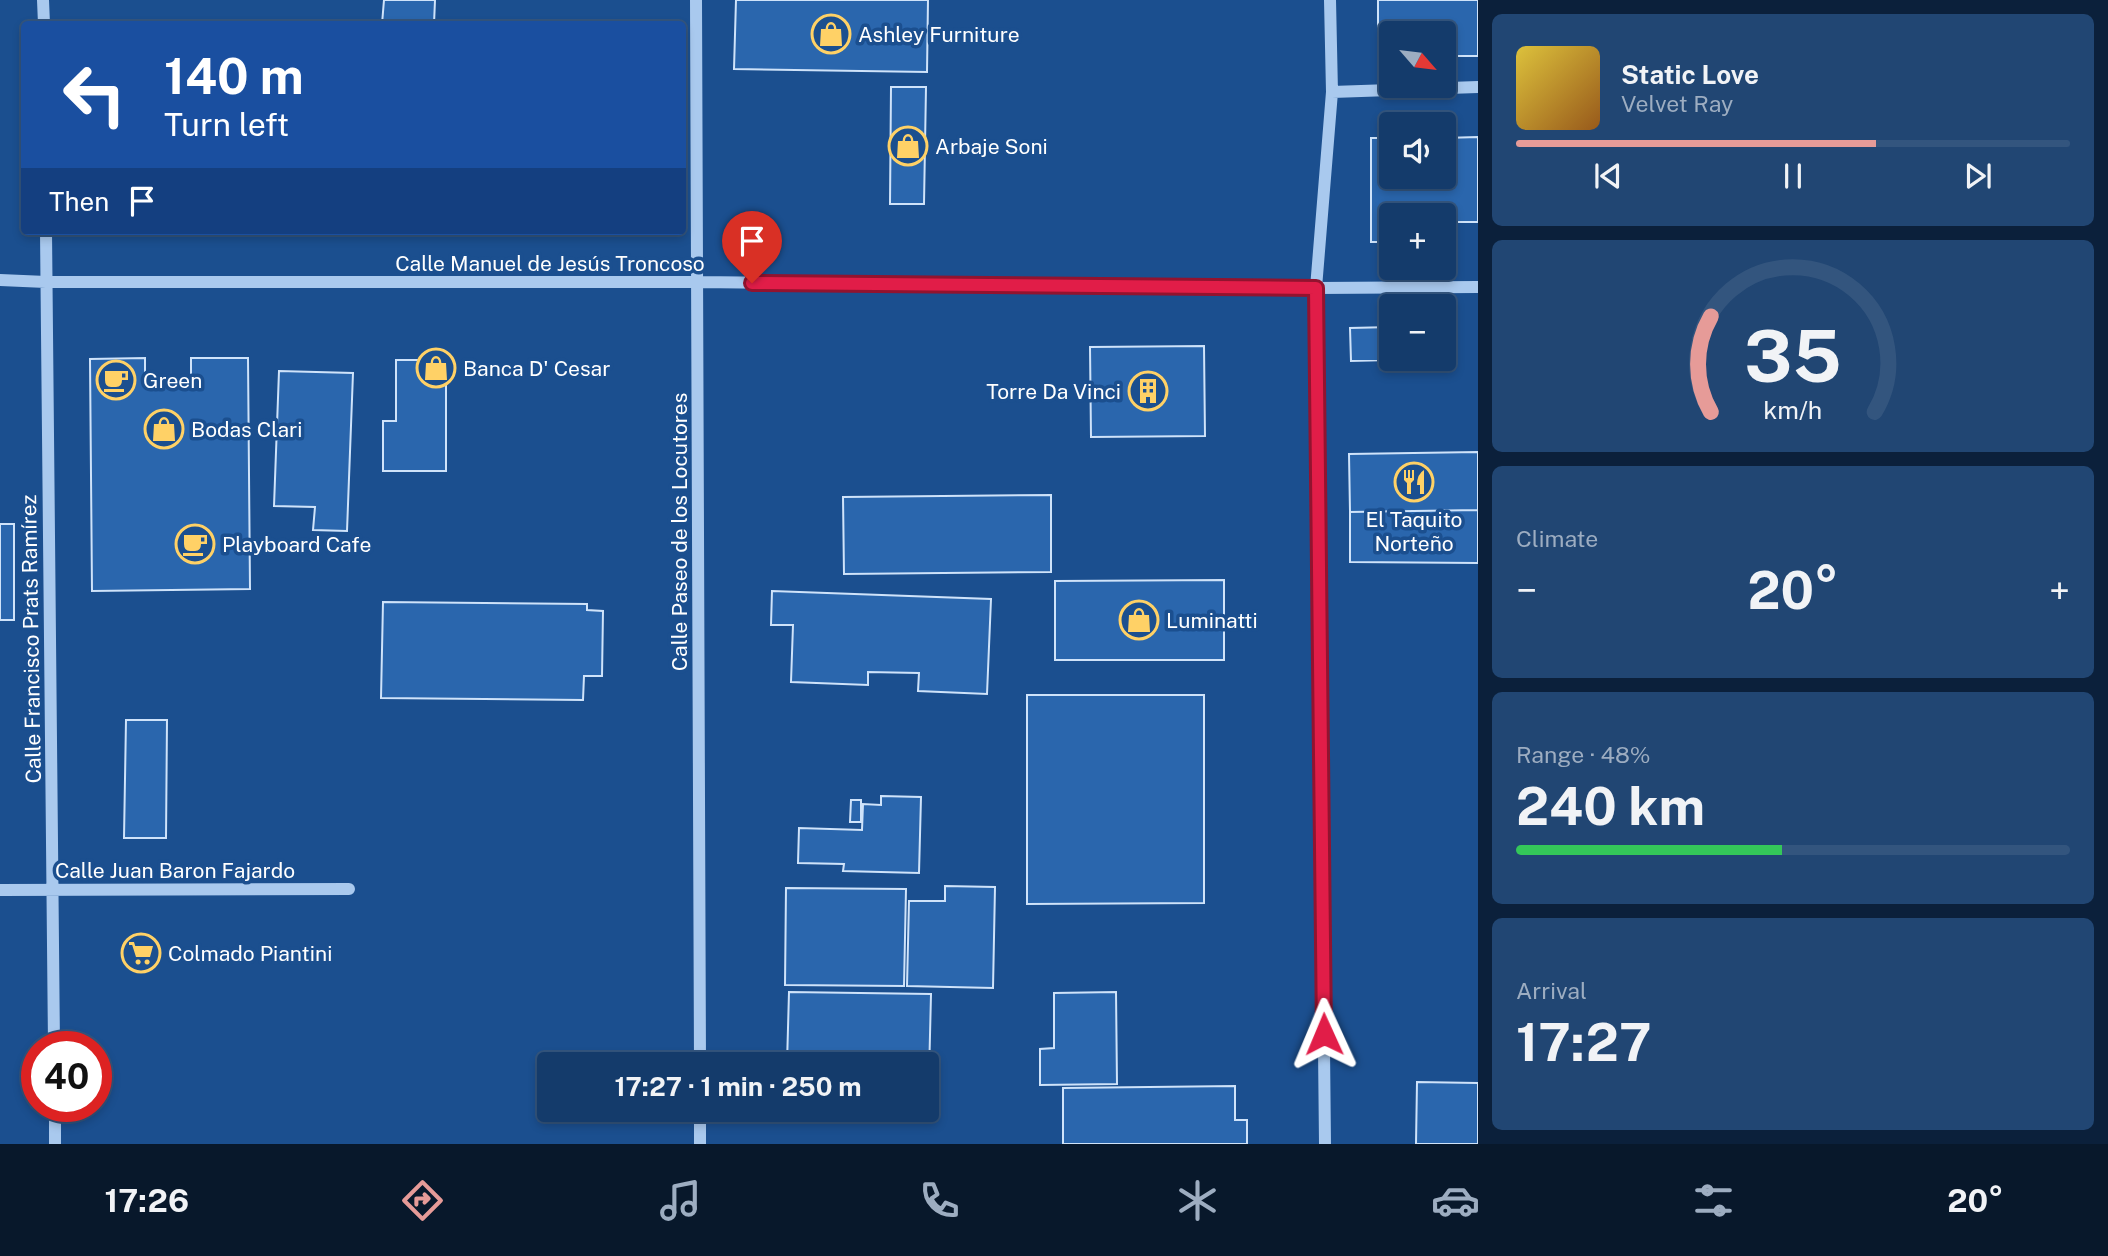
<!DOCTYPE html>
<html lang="en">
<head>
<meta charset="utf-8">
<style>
  body { margin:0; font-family:"Public Sans",sans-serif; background:#214673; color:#f1f3f6; height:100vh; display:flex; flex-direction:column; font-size:26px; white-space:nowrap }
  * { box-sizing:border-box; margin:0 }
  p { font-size:23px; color:#9dadc1 }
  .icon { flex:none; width:38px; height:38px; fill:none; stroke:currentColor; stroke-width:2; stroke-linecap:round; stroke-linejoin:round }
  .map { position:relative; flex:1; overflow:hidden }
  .details { display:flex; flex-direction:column; gap:14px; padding:14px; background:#0b203b; width:630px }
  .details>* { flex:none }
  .banner { position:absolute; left:21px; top:21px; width:665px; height:214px; border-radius:7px; box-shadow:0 4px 10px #0003,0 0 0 2px #33557e; background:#1a4fa0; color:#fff; overflow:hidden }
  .needle { width:46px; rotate:118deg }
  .controls { position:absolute; left:1379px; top:21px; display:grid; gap:14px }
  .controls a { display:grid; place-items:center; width:77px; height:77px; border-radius:7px; background:#143b6b; box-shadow:0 4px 10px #0003,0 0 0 2px #33557e; font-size:35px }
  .speed { position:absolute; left:21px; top:1031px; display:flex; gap:14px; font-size:35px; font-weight:700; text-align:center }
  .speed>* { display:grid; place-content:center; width:91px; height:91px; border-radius:50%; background:#143b6b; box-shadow:0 4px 10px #0003,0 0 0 2px #33557e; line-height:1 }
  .speed .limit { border:10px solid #d22; background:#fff; color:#111 }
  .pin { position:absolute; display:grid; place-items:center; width:60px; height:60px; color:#fff; margin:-72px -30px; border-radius:50% 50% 50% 0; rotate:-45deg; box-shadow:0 0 7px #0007 }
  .pin .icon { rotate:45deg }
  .me { position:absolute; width:77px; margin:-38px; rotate:359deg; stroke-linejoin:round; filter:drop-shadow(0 0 5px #0008) }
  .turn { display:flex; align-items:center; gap:24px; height:147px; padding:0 28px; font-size:32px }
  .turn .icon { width:91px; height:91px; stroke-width:2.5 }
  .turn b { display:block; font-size:49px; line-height:60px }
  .then { display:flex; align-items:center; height:66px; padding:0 28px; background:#0003; gap:14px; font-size:26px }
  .big { font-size:52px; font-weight:700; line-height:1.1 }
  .details .card { flex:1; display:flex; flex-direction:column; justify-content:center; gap:10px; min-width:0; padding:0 24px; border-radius:10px; background:#214673 }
  .details .dial { align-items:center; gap:0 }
  .dial svg { height:182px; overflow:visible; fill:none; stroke:#33557e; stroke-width:7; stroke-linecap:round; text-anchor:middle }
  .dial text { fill:#f1f3f6; stroke:none }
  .song { display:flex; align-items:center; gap:21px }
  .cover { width:84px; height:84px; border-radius:10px; background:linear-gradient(135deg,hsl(50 70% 55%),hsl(30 70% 35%)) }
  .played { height:7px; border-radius:4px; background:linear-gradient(90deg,#e69b98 65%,#33557e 65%) }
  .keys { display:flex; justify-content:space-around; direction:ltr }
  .heat { display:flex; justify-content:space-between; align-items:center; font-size:38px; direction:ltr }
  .charge { height:10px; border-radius:5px; background:linear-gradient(90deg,#34c759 48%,#33557e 0) }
  .trip { position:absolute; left:537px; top:1052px; width:402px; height:70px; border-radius:7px; background:#143b6b; box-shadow:0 4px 10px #0003,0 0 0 2px #33557e; font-weight:700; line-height:70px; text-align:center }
  .dock { display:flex; height:112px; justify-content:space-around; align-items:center; background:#08182b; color:#9dadc1 }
  .dock .icon { width:49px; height:49px }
  .dock .selected { color:#e69b98 }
  .dock b { font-size:32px; color:#f1f3f6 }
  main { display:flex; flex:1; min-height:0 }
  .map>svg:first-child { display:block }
  .building { fill:#2a66ad; stroke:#cfe3fa; stroke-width:2 }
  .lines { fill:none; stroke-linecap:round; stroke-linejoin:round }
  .minor { stroke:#a9c9ee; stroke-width:12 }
  .route-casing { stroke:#92132f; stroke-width:18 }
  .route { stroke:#e11d48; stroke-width:12 }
  .labels { text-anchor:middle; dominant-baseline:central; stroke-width:7; stroke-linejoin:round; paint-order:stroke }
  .poi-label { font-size:21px; fill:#fff; stroke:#1b4f8f; text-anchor:start }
  .street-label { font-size:21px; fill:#fff; stroke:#1b4f8f }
</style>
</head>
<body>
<main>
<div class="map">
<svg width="1478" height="1144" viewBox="0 0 1478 1144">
  <rect width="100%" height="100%" fill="#1b4f8f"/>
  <path class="building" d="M384,0H435L434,24H382Z
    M736,0H928L927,72L734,69Z
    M1378,0H1478V56H1444V33H1391V57H1378Z
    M891,87H926L924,204H890Z
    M1478,137V222H1444V215H1391V242H1371V138H1391V177H1444V138Z
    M1444,325H1454L1455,358H1444Z
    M1391,327V359H1430L1351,361L1350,328Z
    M1204,346L1205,436L1091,437L1090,347Z
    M145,358V386L191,385V358H248L250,589L92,591L90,359Z
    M396,360H446V471H383V421H396Z
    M279,371L353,373L347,531L313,530L315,507L274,506Z
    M1478,452V510L1350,512L1349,454Z
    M1051,495V572L844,574L843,497Z
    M1478,510V563L1350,562V512Z
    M0,524H14V620H0Z
    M1224,580V660H1055V581Z
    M772,591L991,599L987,694L918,691L919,673L868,672V685L791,682L793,625H771Z
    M383,602L587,604V610L603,611L602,676H584L583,700L381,698Z
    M1027,695H1204V903L1027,904Z
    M126,720H167L166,838H124Z
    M881,796L921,797L919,873L843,871L844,864L798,863L799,828L862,830L863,804L881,805Z
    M851,800H861V822H850Z
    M945,886L995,887L993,988L907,986L909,901H945Z
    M786,888L906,889L904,986L785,985Z
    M789,992L931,994L929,1076L928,1064H787Z
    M1116,992L1117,1084L1040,1085V1049L1054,1048V993Z
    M1417,1082L1478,1083V1144H1416Z
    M1235,1086V1120H1247V1144H1063V1088Z"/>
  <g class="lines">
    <path class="minor" d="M43,0L44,24
      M696,0L700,1064
      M1332,92L1478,87
      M46,231L54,1046
      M0,280L46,282H698L1316,288L1478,287
      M0,890L349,889
      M55,1106V1144
      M700,1110V1144
      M1325,1144L1316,288L1332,92L1330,0"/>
  </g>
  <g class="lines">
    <defs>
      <path id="route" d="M752,283L1316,288L1324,1034"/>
    </defs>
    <use href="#route" class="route-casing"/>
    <use href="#route" class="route"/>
  </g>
  <defs>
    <symbol id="shop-ring" viewBox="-11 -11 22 22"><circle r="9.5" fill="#1b4f8f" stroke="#ffd166" stroke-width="1.5"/><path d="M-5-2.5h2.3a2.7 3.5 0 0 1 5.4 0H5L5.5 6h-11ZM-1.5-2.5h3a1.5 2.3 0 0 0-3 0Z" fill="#ffd166"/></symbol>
    <symbol id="cafe-ring" viewBox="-11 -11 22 22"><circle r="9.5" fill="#1b4f8f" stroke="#ffd166" stroke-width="1.5"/><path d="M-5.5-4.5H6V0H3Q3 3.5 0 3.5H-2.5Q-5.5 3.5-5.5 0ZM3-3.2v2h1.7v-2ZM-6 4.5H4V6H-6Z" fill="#ffd166"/></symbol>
    <symbol id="building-ring" viewBox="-11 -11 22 22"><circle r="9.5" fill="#1b4f8f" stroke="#ffd166" stroke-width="1.5"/><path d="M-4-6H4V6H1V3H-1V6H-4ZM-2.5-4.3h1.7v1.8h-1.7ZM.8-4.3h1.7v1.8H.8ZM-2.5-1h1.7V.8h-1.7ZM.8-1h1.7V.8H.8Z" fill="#ffd166"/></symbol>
    <symbol id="restaurant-ring" viewBox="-11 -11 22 22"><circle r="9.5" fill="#1b4f8f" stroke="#ffd166" stroke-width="1.5"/><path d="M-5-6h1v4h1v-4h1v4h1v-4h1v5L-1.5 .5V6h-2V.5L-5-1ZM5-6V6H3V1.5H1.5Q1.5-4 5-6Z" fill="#ffd166"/></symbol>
    <symbol id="supermarket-ring" viewBox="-11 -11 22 22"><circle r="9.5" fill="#1b4f8f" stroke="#ffd166" stroke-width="1.5"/><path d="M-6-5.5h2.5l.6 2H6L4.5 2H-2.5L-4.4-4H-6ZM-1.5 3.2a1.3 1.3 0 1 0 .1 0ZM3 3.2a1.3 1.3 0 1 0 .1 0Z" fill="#ffd166"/></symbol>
  </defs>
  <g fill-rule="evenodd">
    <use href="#shop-ring" x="809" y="12" width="44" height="44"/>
    <use href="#shop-ring" x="886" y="124" width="44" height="44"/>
    <use href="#shop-ring" x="414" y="346" width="44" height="44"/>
    <use href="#cafe-ring" x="94" y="358" width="44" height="44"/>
    <use href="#building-ring" x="1126" y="369" width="44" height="44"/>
    <use href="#shop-ring" x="142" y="407" width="44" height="44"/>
    <use href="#restaurant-ring" x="1392" y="460" width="44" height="44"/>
    <use href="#cafe-ring" x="173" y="522" width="44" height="44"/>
    <use href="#shop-ring" x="1117" y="598" width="44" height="44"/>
    <use href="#supermarket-ring" x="119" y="931" width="44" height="44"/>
  </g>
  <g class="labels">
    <g class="poi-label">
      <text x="858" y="34">Ashley Furniture</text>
      <text x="935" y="146">Arbaje Soni</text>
      <text x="463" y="368">Banca D' Cesar</text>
      <text x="143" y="380">Green</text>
      <text x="1121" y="391" text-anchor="end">Torre Da Vinci</text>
      <text x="191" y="429">Bodas Clari</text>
      <text x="1414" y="519" text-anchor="middle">El Taquito<tspan x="1414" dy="24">Norteño</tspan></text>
      <text x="222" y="544">Playboard Cafe</text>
      <text x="1166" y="620">Luminatti</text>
      <text x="168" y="953">Colmado Piantini</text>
    </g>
    <g class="street-label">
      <text x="550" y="263">Calle Manuel de Jesús Troncoso</text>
      <text transform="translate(679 532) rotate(-90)">Calle Paseo de los Locutores</text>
      <text transform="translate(31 639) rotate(-91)">Calle Francisco Prats Ramírez</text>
      <text x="175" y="870">Calle Juan Baron Fajardo</text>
    </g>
  </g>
</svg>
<div class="controls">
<a><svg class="needle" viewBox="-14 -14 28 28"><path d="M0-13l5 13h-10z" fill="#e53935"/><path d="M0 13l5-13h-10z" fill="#9dadc1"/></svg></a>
<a><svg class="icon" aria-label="sound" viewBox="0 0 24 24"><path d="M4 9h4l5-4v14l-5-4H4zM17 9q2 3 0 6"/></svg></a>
<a>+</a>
<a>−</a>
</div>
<div class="speed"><div class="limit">40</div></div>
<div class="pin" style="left:752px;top:283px;background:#d93025"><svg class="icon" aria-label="arrive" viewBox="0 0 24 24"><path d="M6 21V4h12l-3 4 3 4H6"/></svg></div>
<svg class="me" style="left:1324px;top:1034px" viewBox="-20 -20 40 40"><path d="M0-17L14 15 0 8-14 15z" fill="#e11d48" stroke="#fff" stroke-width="4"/></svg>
<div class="trip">17:27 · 1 min · 250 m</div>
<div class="banner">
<div class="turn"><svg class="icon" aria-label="left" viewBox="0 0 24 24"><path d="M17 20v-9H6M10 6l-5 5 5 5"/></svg><div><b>140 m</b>Turn left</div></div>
<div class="then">Then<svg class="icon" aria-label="arrive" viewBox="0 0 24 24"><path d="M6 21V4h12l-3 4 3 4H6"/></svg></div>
</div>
</div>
<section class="details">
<div class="card">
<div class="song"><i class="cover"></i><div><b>Static Love</b><p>Velvet Ray</p></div></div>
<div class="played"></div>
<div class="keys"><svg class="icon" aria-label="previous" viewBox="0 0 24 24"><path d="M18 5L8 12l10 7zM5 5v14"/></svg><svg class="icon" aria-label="pause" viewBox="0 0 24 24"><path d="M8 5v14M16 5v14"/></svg><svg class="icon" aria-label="next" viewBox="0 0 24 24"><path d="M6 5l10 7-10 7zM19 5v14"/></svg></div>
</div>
<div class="card dial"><svg viewBox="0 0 100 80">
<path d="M14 69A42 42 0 1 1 86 69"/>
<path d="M14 69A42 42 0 0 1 14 27" stroke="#e69b98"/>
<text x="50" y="56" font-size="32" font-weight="700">35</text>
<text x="50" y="72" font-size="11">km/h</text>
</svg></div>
<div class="card"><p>Climate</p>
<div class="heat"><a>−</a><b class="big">20°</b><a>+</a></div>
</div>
<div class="card"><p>Range · 48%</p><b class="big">240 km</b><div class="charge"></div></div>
<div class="card"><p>Arrival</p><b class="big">17:27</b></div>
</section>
</main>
<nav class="dock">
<b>17:26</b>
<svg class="icon selected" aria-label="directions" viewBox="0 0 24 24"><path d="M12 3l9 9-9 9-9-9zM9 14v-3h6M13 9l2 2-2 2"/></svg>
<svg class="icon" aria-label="music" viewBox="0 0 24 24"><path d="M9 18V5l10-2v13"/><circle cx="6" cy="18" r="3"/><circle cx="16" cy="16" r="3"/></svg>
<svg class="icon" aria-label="phone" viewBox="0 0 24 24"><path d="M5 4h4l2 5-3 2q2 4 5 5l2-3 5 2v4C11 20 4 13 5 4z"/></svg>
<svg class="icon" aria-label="climate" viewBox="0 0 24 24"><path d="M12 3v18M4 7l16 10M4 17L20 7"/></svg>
<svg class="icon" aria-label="car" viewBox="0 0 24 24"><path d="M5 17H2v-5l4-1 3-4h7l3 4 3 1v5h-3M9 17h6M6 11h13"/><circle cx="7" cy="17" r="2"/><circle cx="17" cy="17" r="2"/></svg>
<svg class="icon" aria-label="filters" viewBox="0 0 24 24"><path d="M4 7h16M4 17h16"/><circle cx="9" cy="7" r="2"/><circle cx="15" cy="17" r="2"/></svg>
<b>20°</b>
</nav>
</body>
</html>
